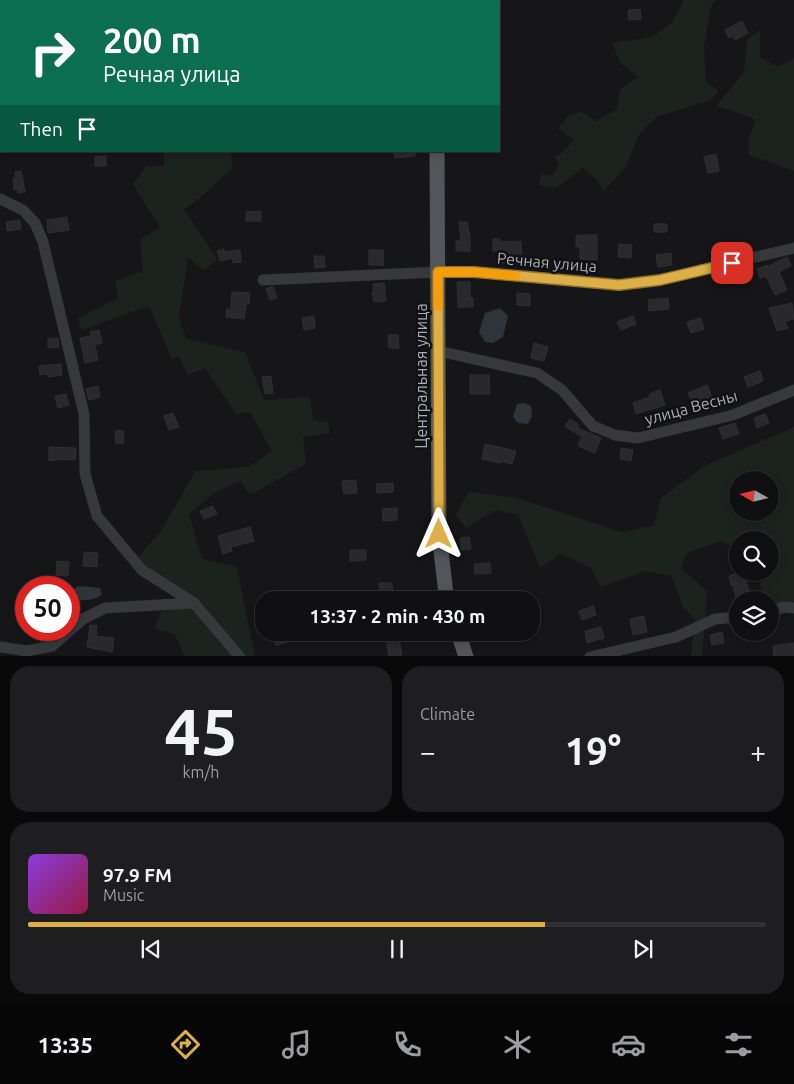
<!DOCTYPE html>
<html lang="en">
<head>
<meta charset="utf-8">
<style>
	body { margin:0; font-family:Ubuntu,sans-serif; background:#1e1e20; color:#f1f3f6; height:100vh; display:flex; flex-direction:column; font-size:19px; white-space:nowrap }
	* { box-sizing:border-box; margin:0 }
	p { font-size:16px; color:#9c9d9f }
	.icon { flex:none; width:28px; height:28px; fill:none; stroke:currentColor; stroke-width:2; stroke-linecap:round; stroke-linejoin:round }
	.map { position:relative; height:656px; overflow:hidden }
	.side { display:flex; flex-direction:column; gap:10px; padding:10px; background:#09090a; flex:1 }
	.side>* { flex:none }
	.top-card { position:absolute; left:0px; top:0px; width:500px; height:152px; box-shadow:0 2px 8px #0003,0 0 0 1px #303032; background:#0b6e4f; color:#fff; overflow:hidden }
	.needle { width:32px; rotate:278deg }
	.controls { position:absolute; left:729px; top:471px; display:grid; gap:10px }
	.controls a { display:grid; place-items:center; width:50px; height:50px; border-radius:50%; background:#101012; box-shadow:0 2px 8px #0003,0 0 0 1px #303032; font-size:25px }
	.speed { position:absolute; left:15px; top:576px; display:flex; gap:10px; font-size:25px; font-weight:700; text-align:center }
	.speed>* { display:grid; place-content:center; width:65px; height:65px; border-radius:50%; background:#101012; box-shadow:0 2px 8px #0003,0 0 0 1px #303032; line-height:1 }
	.speed .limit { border:8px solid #d22; background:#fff; color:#111 }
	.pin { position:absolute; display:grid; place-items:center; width:42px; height:42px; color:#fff; margin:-21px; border-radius:10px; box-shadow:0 2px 8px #0006 }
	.me { position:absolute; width:55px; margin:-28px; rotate:0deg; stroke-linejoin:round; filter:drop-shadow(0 0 4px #0008) }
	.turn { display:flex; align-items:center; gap:18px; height:105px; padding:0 20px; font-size:22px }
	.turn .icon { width:65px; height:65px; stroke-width:2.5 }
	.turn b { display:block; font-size:35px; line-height:42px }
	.then { display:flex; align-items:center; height:48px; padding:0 20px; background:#0003; gap:10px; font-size:19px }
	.big { font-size:38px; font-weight:700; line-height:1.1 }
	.side .widget { flex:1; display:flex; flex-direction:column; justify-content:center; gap:8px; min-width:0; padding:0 18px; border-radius:20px; background:#1e1e20 }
	.side .dial { align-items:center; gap:0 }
	.dial b { font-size:65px; line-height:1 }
	.song { display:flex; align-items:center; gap:15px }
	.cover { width:60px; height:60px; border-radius:8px; background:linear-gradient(135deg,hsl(270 70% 55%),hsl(340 70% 35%)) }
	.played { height:5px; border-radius:2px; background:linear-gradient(90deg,#deaf48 70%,#303032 70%) }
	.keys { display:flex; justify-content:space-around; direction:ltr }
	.heat { display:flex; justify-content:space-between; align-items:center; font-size:28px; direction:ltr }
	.side .tiles { flex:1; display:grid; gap:10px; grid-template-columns:1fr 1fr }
	.widget:last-child { grid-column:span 2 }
	.trip { position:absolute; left:255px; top:591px; width:285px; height:50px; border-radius:20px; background:#101012; box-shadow:0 2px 8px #0003,0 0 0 1px #303032; font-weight:700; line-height:50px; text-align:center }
	.tabs { display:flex; height:80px; justify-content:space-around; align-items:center; background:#060607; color:#9c9d9f }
	.tabs .icon { width:35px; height:35px }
	.tabs .active { color:#deaf48 }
	.tabs b { font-size:22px; color:#f1f3f6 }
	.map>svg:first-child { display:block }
</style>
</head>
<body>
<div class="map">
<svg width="794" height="657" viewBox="0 0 794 657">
	<rect width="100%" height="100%" fill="#161618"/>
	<!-- green -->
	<path fill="#1c221d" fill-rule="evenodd" d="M 684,0 L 716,0 L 711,6 L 704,47 L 706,82 L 719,91 L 709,101 L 658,116 L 640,133 L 625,168 L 603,192 L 598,181 L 583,168 L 556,188 L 539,185 L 541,174 L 552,176 L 559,165 L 555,157 L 561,153 L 574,140 L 558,129 L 568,116 L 581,111 L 596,121 L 617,109 L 620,89 L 638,77 L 621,64 L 612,43 L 652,37 L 672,23 Z
		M 760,30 L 760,57 L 778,67 L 794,58 L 794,171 L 749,155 L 748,139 L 756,120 L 742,114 L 716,106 L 744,72 L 747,39 Z
		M 164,151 L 231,151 L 232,168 L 200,198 L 184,209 L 218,260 L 203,270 L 188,257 L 179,317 L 186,339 L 245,352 L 264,400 L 310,397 L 313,420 L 328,422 L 330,433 L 303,437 L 306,464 L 250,495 L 240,481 L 213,494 L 189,514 L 202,559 L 237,567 L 255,656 L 184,656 L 175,634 L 154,629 L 162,611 L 200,606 L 158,579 L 138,557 L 161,531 L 195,471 L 248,467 L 272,451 L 250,412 L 236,414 L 205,368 L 188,375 L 178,356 L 172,360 L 149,306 L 81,330 L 78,318 L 118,298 L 115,281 L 143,271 L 140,239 L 160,228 L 133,184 L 146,166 L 164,166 Z
		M 794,427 L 794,605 L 770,606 L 770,600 L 764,600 L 758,573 L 770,572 L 770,540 L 738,540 L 737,548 L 719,541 L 686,554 L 681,568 L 707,591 L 702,656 L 691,656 L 695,620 L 682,605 L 672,576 L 645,571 L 601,587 L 591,568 L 561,554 L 540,568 L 518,515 L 496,510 L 466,528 L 456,515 L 468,492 L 513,497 L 622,532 L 654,525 L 661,498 L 704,466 ZM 738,480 L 770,480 L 770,512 L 738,512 Z"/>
	<!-- water -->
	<path fill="#2d343a" d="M 500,308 L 508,316 L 503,337 L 493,343 L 485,342 L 479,332 L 485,313 Z
		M 524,403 L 531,406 L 532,416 L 528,424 L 518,423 L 513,417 L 517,404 Z
		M 79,586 L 100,588 L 102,594 C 96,602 79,600 69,600 C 69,591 71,589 79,586 Z"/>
	<!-- building -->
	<path fill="#29292b" stroke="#303033" d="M 640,9 L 641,19 L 629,20 L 628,10 Z
		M 742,21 L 748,33 L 735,40 L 733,36 L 729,38 L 725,30 Z
		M 394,151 L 415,151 L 415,156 L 395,158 Z
		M 716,154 L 719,171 L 708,173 L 704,157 Z
		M 106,156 L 106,166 L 95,166 L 95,157 Z
		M 21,171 L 25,192 L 18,193 L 18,189 L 14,190 L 13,178 L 16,178 L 15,172 Z
		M 261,211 L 261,221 L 246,221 L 246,212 Z
		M 67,217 L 69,230 L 48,233 L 47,220 Z
		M 20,220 L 21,229 L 7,231 L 6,222 Z
		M 459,222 L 467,222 L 470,237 L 470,251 L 456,251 L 456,241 L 461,241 Z
		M 654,224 L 667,224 L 667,232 L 654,232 Z
		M 583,235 L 597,235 L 597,260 L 580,259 L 580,246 L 576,247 L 576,236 Z
		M 493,239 L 500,239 L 500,242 L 521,241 L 522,257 L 505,257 L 505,263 L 498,263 L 498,251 L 493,251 Z
		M 619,244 L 632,245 L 631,258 L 618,257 Z
		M 224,249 L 225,252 L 240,250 L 241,262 L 233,263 L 233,258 L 220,261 L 217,251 Z
		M 369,250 L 383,250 L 384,265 L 369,265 Z
		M 671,253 L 672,265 L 658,267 L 656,255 Z
		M 314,256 L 324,256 L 325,267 L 315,268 Z
		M 787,257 L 791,266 L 779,272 L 787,290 L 775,295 L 766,276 L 760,278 L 757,269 L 767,265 L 767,267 Z
		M 457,282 L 470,282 L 470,298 L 473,298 L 473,307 L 458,307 Z
		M 384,283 L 386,301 L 374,302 L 372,292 L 374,292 L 373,284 Z
		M 271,287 L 273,287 L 277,298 L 270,300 L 266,289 Z
		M 232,292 L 250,293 L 249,304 L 246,304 L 244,319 L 226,317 L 227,309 L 231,310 Z
		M 517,293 L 530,294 L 530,306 L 517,305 Z
		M 668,298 L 669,309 L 649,311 L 648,300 Z
		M 792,303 L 794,319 L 785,321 L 788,328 L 777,331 L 769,308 Z
		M 314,316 L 315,328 L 304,330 L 302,318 Z
		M 633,316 L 636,324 L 621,330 L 617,322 Z
		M 701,318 L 704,329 L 691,333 L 687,322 Z
		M 99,330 L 102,343 L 95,345 L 98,360 L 85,363 L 80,338 L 91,336 L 90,332 Z
		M 388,335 L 398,335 L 399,348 L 389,348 Z
		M 58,338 L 59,347 L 48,348 L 48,339 Z
		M 534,343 L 548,347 L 544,361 L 531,358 Z
		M 61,364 L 62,375 L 48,377 L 48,374 L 40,375 L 39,366 Z
		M 760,371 L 763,381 L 748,387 L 744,377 Z
		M 470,375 L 489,375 L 490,394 L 470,394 Z
		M 271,376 L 273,393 L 265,394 L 262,377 Z
		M 707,385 L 712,398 L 693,405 L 688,393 Z
		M 98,386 L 100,397 L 89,400 L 86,389 Z
		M 660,390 L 665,405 L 636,414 L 633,403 L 650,397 L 649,394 Z
		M 66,394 L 69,405 L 58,408 L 55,396 Z
		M 173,413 L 179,427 L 169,430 L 164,416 Z
		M 765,414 L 769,423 L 757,428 L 754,418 Z
		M 570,419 L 579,425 L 577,428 L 601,438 L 595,453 L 578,446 L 582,437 L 565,426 Z
		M 735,423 L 739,434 L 723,439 L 719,428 Z
		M 123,430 L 124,443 L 116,444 L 115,431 Z
		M 485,444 L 516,451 L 512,464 L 500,461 L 500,463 L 482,459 Z
		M 49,447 L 76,448 L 75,460 L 57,459 L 57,460 L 49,461 Z
		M 621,448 L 633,450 L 631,461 L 620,459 Z
		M 356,480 L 357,493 L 344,494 L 342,481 Z
		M 393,483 L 393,492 L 377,493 L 376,484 Z
		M 213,506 L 217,514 L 204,519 L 200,511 Z
		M 397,508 L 397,520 L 383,521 L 382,509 Z
		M 250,527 L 254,541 L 231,547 L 232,551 L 223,554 L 218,536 Z
		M 469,537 L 471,549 L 461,550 L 460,538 Z
		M 350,550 L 366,550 L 366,560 L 350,561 Z
		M 84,552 L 98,553 L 97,567 L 83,566 Z
		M 57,561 L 69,562 L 68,576 L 56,575 Z
		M 490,563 L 491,573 L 475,574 L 474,564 Z
		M 743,572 L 749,572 L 751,580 L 746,581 L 751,597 L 737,601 L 733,585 L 731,585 L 729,576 Z
		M 379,583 L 392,583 L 393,598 L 380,598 Z
		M 593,606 L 596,615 L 582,620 L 579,611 Z
		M 644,616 L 647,632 L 633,635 L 630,619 Z
		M 90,625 L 97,626 L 96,636 L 114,638 L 112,652 L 87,647 Z
		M 601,627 L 604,638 L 587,643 L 585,631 Z
		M 274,632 L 285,632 L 288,642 L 276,645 Z
		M 722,632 L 724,643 L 712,645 L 710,635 Z
		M 398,635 L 402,655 L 389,657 L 386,638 Z
		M 794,643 L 794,657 L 774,657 L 773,646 Z"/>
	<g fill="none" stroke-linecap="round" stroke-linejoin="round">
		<!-- minor -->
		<path stroke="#37383c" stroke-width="11" d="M 0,199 L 23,210 L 35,223 L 43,242 L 84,414 L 85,474 L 97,516 L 142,570 L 194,603 L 240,657
			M 263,280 L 438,272 L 474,272 L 619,285 L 660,280 L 794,248
			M 438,351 L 537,373 L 562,390 L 593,426 L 615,435 L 638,438 L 733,415 L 794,390
			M 770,612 L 784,607 L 794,608
			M 0,647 L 27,651 L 52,646 L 83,619 L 105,608 L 194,603
			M 590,657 L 676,637 L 715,619 L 738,617"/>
		<!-- major -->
		<path stroke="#54555b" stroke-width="15" d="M 436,0 L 436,1
			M 437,151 L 439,534 L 446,594 L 448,600
			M 458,632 L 466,657"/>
	</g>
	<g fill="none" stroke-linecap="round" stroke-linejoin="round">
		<defs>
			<path id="route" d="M 439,534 L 438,272 L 474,272 L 619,285 L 660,280 L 732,263"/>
		</defs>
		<!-- route casing -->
		<use href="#route" stroke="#90722f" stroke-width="12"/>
		<!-- route -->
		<use href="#route" stroke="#deaf48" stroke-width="9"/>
		<!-- slow -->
		<path stroke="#f59e0b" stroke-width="9" d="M 438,306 L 438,272 L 474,272 L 516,276"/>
	</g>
	<g text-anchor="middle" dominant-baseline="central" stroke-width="5" stroke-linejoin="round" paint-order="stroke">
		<!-- street labels -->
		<g font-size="16" fill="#a9adb6" stroke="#111113">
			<text transform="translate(547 262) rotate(5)">Речная улица</text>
			<text transform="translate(421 376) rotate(-90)">Центральная улица</text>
			<text transform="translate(691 407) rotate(-15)">улица Весны</text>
		</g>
	</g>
</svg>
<div class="controls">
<a><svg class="needle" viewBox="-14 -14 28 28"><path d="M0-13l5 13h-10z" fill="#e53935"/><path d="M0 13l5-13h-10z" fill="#9c9d9f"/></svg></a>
<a><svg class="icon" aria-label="search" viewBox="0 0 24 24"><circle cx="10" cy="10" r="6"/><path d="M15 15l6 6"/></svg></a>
<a><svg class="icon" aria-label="layers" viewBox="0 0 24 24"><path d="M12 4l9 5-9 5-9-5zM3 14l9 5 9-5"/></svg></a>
</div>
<div class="speed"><div class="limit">50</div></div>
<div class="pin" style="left:732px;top:263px;background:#d93025"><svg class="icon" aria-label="arrive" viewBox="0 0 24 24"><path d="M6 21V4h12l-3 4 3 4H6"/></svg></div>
<svg class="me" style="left:439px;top:534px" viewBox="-20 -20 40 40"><path d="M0-17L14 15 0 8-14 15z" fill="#deaf48" stroke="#fff" stroke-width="4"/></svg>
<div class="trip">13:37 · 2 min · 430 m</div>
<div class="top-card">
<div class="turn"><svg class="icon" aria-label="right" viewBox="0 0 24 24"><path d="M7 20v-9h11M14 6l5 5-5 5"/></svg><div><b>200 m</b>Речная улица</div></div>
<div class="then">Then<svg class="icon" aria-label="arrive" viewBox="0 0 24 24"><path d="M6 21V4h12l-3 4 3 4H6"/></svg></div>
</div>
</div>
<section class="side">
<div class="tiles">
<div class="widget dial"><b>45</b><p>km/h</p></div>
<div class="widget"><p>Climate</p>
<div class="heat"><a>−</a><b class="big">19°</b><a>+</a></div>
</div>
<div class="widget">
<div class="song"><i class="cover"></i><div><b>97.9 FM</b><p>Music</p></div></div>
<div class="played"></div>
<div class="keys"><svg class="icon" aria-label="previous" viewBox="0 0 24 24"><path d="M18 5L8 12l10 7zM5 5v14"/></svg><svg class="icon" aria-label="pause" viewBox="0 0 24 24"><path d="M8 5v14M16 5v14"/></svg><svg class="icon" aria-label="next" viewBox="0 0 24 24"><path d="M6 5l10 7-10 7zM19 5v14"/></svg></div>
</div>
</div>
</section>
<nav class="tabs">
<b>13:35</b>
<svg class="icon active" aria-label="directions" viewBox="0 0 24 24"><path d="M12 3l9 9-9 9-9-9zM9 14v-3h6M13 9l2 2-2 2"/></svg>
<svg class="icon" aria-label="music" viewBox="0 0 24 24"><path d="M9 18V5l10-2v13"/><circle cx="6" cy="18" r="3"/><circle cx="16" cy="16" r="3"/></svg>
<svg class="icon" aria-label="phone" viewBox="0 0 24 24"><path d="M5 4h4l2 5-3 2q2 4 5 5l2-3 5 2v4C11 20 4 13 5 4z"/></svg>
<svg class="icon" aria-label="climate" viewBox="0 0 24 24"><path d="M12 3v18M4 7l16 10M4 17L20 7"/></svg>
<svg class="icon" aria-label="car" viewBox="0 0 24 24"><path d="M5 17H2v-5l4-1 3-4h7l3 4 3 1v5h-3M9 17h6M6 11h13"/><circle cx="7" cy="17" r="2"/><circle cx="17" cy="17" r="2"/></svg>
<svg class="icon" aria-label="filters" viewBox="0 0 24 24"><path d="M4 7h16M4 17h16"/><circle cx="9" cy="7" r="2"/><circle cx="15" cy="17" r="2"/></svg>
</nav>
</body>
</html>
